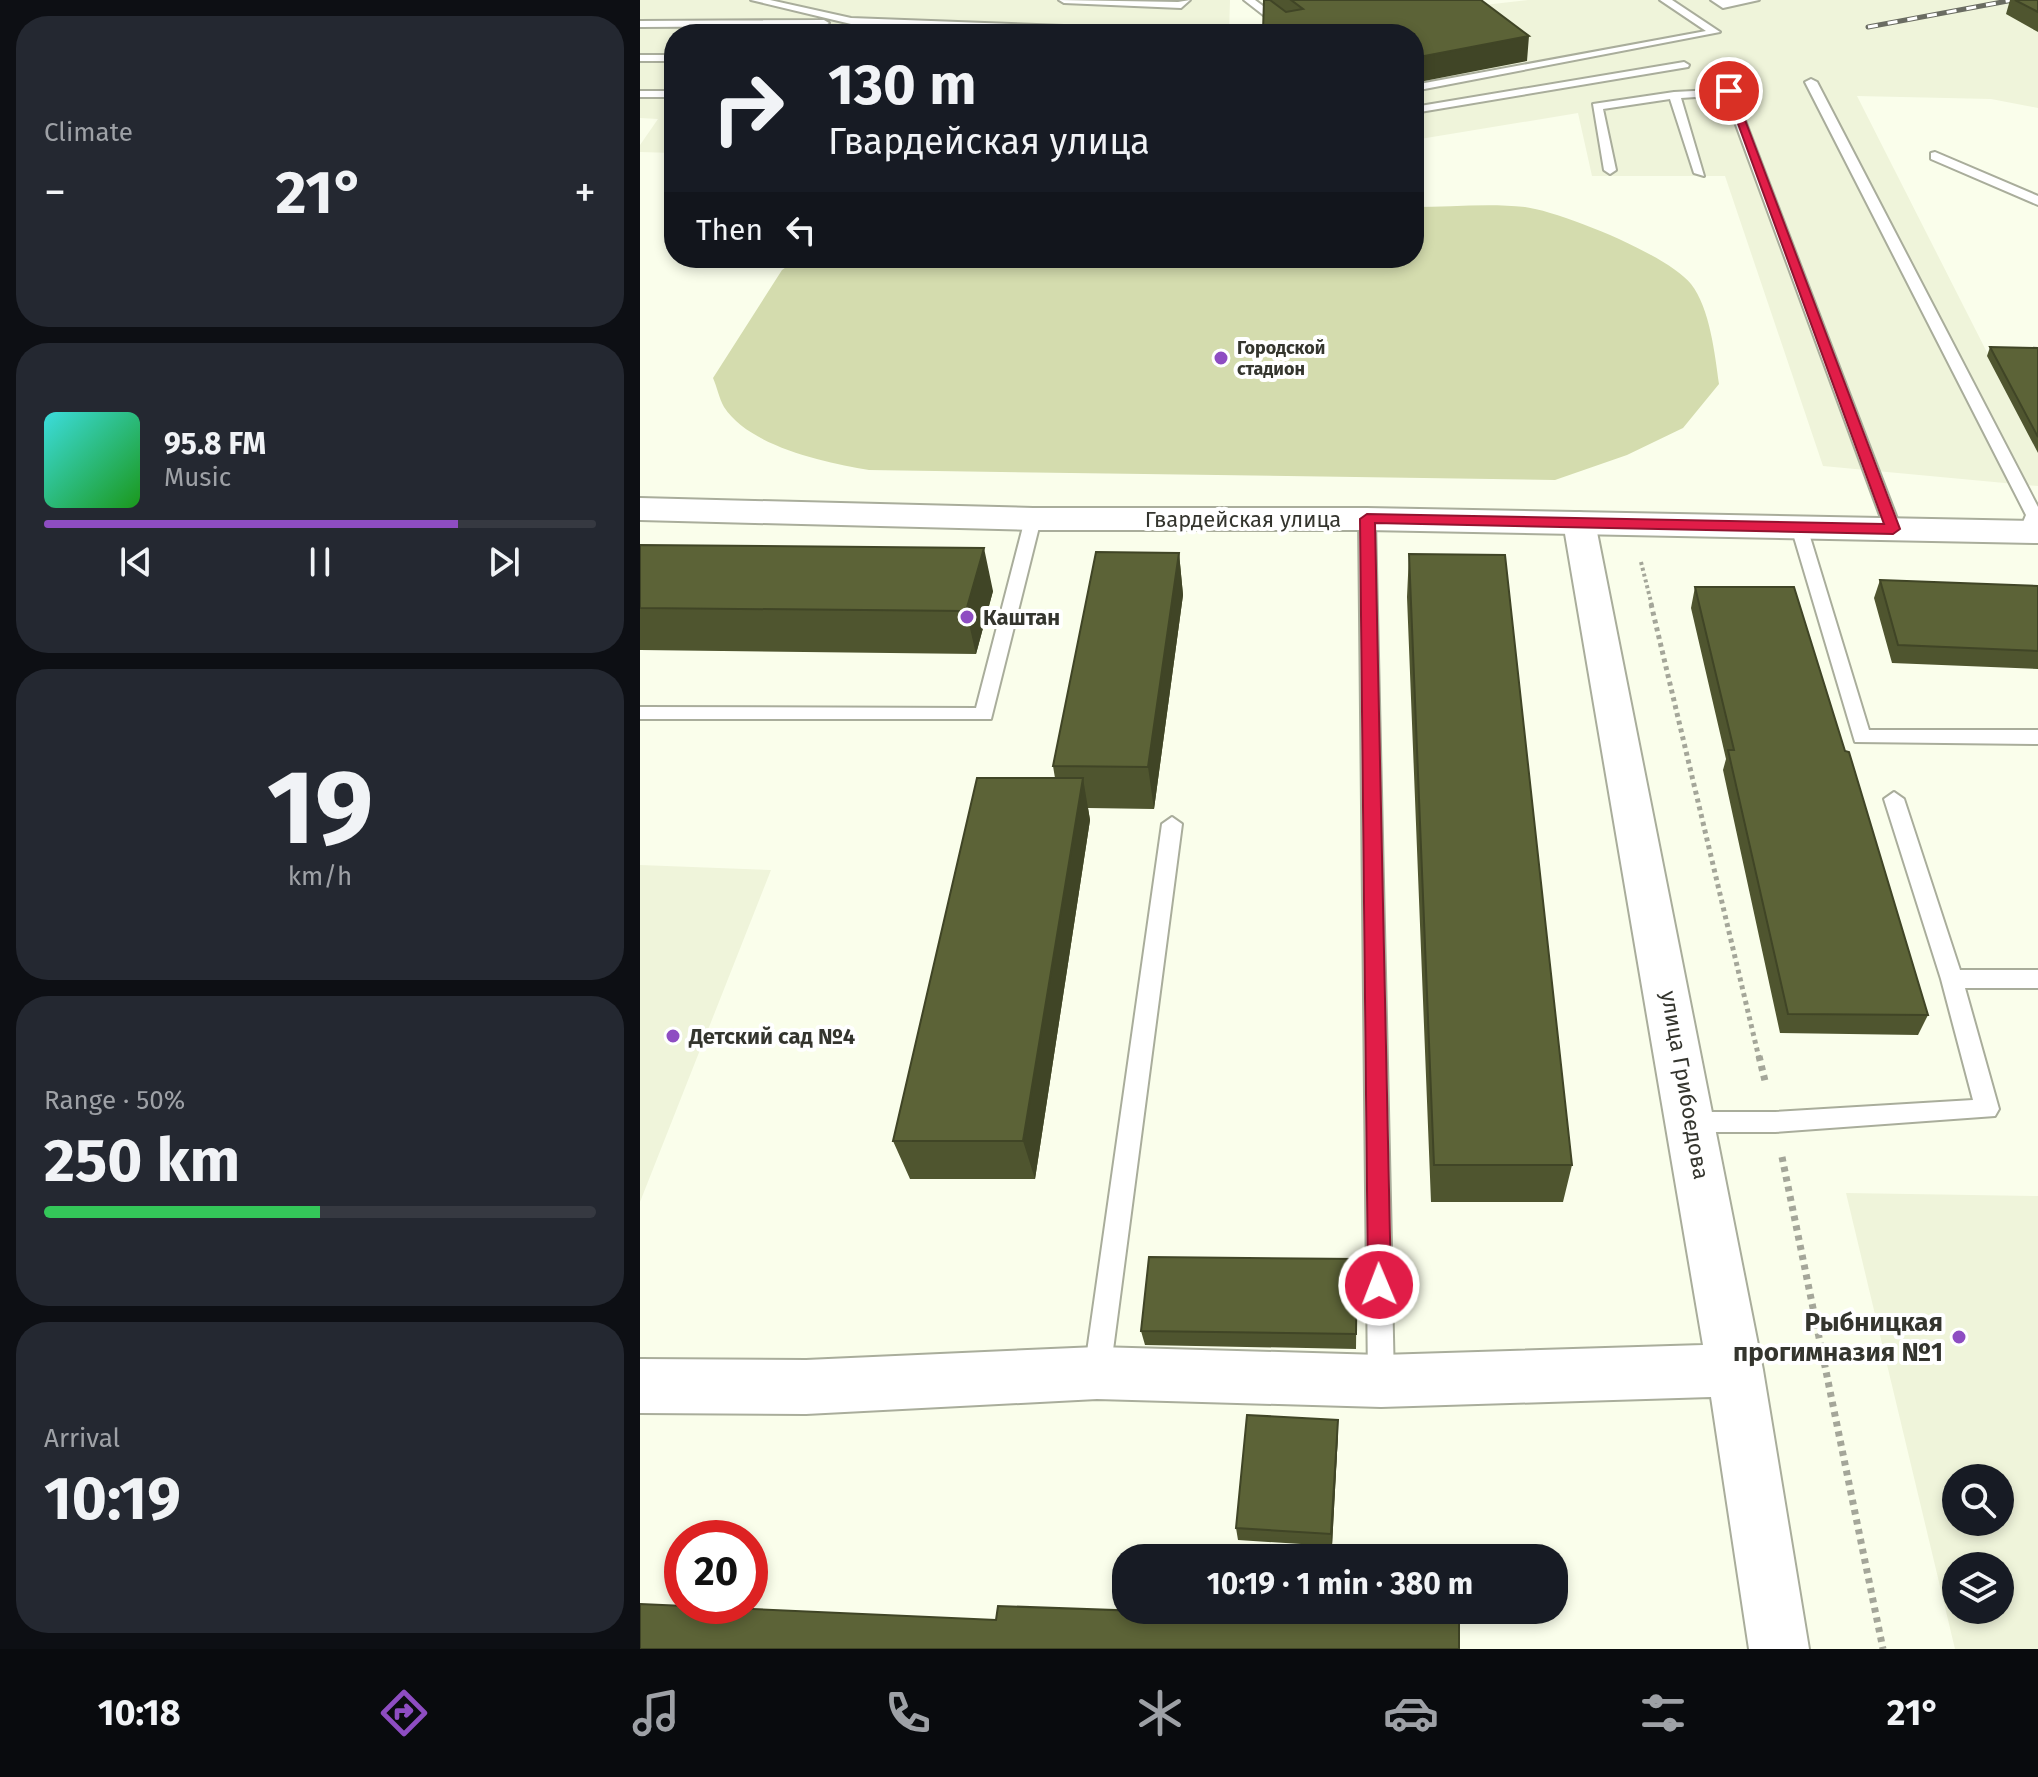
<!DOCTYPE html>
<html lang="en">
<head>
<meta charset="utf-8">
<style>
	body { margin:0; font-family:"Fira Sans",sans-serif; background:#242831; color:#f1f3f6; height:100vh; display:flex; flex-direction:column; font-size:30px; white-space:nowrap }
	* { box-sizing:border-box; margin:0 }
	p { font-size:26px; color:#9ea1a6 }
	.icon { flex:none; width:44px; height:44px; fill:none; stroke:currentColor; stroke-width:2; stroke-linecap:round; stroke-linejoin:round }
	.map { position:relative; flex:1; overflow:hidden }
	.side { display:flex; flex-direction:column; gap:16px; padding:16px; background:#0d0f14; width:640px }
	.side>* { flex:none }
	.hud { position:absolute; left:24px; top:24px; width:760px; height:244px; border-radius:32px; box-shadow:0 4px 12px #0003; background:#171b24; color:#f1f3f6; overflow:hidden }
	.buttons { position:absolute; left:1302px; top:1464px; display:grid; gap:16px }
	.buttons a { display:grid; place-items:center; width:72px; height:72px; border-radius:50%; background:#171b24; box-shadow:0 4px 12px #0003; font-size:40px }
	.speed { position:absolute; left:24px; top:1520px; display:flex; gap:16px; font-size:40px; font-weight:700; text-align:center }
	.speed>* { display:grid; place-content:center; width:104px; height:104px; border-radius:50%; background:#171b24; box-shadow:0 4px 12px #0003; line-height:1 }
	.speed .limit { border:12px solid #d22; background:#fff; color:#111 }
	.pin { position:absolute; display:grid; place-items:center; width:68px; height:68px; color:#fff; margin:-34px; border:4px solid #fff; border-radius:50%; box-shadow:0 2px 8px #0007 }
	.me { position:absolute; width:88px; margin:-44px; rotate:359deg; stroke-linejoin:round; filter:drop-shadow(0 0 6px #0008) }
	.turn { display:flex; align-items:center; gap:28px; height:168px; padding:0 32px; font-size:36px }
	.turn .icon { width:104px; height:104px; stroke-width:2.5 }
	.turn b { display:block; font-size:56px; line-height:68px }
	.then { display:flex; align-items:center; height:76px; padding:0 32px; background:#0003; gap:16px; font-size:30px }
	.big { font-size:60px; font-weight:700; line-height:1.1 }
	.side .tile { flex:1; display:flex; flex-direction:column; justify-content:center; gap:12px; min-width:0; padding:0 28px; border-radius:32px; background:#242831 }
	.side .dial { align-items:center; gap:0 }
	.dial b { font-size:104px; line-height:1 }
	.song { display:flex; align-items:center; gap:24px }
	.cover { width:96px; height:96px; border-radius:12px; background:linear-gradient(135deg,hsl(180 70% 55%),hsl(120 70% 35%)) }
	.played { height:8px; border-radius:4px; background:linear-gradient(90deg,#8e4dc2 75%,#363941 75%) }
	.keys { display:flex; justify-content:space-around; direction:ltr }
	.heat { display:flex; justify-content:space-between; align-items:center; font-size:44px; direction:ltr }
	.charge { height:12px; border-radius:6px; background:linear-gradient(90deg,#34c759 50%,#363941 0) }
	.trip { position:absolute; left:472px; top:1544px; width:456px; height:80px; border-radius:32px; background:#171b24; box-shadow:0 4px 12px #0003; font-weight:700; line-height:80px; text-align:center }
	.tabs { display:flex; height:128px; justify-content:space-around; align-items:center; background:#090b0e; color:#9ea1a6 }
	.tabs .icon { width:56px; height:56px }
	.tabs .selected { color:#8e4dc2 }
	.tabs b { font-size:36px; color:#f1f3f6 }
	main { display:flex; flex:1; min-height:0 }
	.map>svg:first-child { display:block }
</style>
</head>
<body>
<main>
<section class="side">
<div class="tile"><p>Climate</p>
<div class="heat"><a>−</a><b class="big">21°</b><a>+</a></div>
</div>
<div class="tile">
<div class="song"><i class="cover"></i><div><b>95.8 FM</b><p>Music</p></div></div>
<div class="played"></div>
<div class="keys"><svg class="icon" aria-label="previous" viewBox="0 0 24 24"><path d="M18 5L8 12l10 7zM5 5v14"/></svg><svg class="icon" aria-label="pause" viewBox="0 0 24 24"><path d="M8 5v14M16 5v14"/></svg><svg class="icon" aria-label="next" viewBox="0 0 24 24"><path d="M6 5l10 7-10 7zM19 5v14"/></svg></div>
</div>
<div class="tile dial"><b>19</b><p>km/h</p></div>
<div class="tile"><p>Range · 50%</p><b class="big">250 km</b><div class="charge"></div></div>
<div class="tile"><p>Arrival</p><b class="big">10:19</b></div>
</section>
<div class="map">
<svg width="1398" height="1649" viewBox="0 0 1398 1649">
	<rect width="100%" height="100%" fill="#fafeeb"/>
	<!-- built -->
	<path fill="#eff4da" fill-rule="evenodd" d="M 0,0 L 590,0 L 589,34 L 888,0 L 1398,0 L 1398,108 L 1351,99 L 1217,96 L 1398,453 L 1398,486 L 1183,466 L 1085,176 L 952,176 L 938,113 L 774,140 L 774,34 L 34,34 L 34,153 L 0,152 L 0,145 L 18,119 L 0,118 Z
		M 0,865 L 131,870 L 0,1202 Z
		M 1206,1193 L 1398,1196 L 1398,1649 L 1315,1649 ZM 1360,1478 L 1360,1522 L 1316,1522 L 1316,1478 ZM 1360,1566 L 1360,1610 L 1316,1610 L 1316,1566 Z"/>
	<!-- green -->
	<path fill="#d4dcae" d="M 774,207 C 810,207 849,203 885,207 C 922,212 1028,255 1051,284 C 1070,308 1075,355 1079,384 L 1043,428 L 987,455 L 915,480 L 229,470 C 185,462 110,447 84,407 C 79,398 77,387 73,378 L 142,270 L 159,258 L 774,258 Z"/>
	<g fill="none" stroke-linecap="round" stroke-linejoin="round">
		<defs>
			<path id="service" d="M 111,0 L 130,0 L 211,18 L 533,30 L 538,33 L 476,34 L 211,24 Z
				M 419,0 L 538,2 L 550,0 L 541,8 L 424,3 Z
				M 604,0 L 615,0 L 660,34 L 648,34 Z
				M 1020,0 L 1032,0 L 1080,32 L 774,91 L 774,85 L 1066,31 Z
				M 1071,0 L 1119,0 L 1083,8 Z
				M 0,21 L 184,20 L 189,23 L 184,26 L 0,27 Z
				M 0,55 L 34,55 L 34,61 L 0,61 Z
				M 1044,62 L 1049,65 L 1048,67 L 774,113 L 774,107 Z
				M 1171,79 L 1177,82 L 1398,507 L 1398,525 L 1393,536 L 1387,537 L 1379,532 L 1386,515 L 1165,82 Z
				M 1093,89 L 1261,529 L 1259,533 L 1247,533 L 1245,529 L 1085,95 L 1041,98 L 1064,176 L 1054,173 L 1030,99 L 963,109 L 976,170 L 970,174 L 964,170 L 953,104 L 1034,92 Z
				M 0,91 L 34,91 L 34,97 L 0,97 Z
				M 1295,152 L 1398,196 L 1398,205 L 1291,159 L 1291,153 Z
				M 393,514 L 401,519 L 351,719 L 0,719 L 0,707 L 336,708 L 385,519 Z
				M 727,514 L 735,519 L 754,1381 L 750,1390 L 741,1394 L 732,1390 L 728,1381 L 719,519 Z
				M 1159,522 L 1167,527 L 1229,730 L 1398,730 L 1398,744 L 1215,742 L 1151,527 Z
				M 1254,792 L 1264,799 L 1320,970 L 1398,970 L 1398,988 L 1325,988 L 1359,1109 L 1355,1116 L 1135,1132 L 1052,1132 L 1044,1129 L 1040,1122 L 1044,1115 L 1052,1112 L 1135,1112 L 1333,1100 L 1301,979 L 1244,799 Z
				M 532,817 L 542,824 L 470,1373 L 466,1382 L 457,1386 L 448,1382 L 444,1373 L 522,824 Z"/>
			<path id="minor" d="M 939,512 L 951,515 L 955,522 L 1123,1370 L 1169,1649 L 1109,1649 L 1071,1397 L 741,1407 L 457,1399 L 166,1414 L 0,1413 L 0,1359 L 166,1360 L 457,1347 L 741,1355 L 1063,1345 L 923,522 L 927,515 Z"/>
			<path id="tertiary" d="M 0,498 L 393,508 L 727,508 L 1398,521 L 1398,543 L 727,530 L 393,530 L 0,520 Z"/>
		</defs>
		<!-- service casing -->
		<use href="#service" stroke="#a9ad9b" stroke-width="4"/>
		<!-- minor casing -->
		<use href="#minor" stroke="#a9ad9b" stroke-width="4"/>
		<!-- tertiary casing -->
		<use href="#tertiary" stroke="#a9ad9b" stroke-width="4"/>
		<!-- path-far2 -->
		<path stroke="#a4a699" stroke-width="4" stroke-dasharray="3 3" stroke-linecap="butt" d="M 1001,562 L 1012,606"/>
		<!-- path-far1 -->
		<path stroke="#a4a699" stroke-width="5" stroke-dasharray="4 4" stroke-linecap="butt" d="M 1011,604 L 1119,1058"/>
		<!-- path -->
		<path stroke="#a4a699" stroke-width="7" stroke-dasharray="5 5" stroke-linecap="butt" d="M 1119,1056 L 1126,1085
			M 1142,1157 L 1243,1649"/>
		<!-- service -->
		<use href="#service" fill="#fff" fill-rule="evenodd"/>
		<!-- minor -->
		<use href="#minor" fill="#fff" fill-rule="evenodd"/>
		<!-- tertiary -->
		<use href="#tertiary" fill="#fff" fill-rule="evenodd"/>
		<defs>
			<path id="rail" d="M 1228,27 L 1373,0"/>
		</defs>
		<!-- rail casing -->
		<use href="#rail" stroke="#6a6c62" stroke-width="5"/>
		<!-- rail -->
		<use href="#rail" stroke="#fff" stroke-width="3" stroke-dasharray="10" stroke-linecap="butt"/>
	</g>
	<!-- wall -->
	<path fill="#4f552f" d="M 624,0 L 804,0 L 887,61 L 774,34 L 623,34 Z
		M 1370,0 L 1398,0 L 1398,32 L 1366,14 Z
		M 1350,347 L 1398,348 L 1398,453 L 1347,356 Z
		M 0,545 L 353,591 L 336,654 L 0,650 Z
		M 539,553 L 543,595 L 514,809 L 448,808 L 450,820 L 395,1179 L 270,1179 L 253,1141 L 415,778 L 413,766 Z
		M 769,554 L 932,1165 L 923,1202 L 791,1202 L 767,597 Z
		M 1240,580 L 1398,586 L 1398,669 L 1252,663 L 1234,598 Z
		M 1055,587 L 1288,1015 L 1278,1035 L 1140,1033 L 1083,770 L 1086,759 L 1051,608 Z
		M 717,1259 L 716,1349 L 505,1345 L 501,1331 Z
		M 698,1434 L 692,1546 L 598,1540 L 596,1528 Z"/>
	<!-- shaded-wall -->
	<path fill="#404526" d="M 889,36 L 887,61 L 774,83 L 774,58 Z
		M 344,548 L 353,591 L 336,654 L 326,611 Z
		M 539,553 L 543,595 L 514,809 L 508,767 Z
		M 443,778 L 450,820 L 395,1179 L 383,1141 Z
		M 698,1420 L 698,1434 L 692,1546 L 691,1534 Z"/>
	<!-- building -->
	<path fill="#5c6337" stroke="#404526" stroke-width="2" d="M 624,0 L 630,0 L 646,12 L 663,9 L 651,0 L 841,0 L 889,36 L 774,58 L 774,34 L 626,34 L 623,31 Z
		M 1375,0 L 1398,0 L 1398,12 Z
		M 1350,347 L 1398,348 L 1398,437 Z
		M 0,545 L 344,548 L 326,611 L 0,608 Z
		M 456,552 L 539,553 L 508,767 L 413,766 Z
		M 769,554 L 865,555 L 932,1165 L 794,1165 Z
		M 1240,580 L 1398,586 L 1398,651 L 1258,645 Z
		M 1055,587 L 1154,587 L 1205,751 L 1209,752 L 1288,1015 L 1148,1014 L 1088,750 L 1094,750 Z
		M 337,778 L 443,778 L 383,1141 L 253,1141 Z
		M 509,1257 L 717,1259 L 716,1334 L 501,1331 Z
		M 607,1415 L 698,1420 L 691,1534 L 596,1528 Z
		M 0,1604 L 356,1620 L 358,1606 L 819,1622 L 819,1649 L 0,1649 Z"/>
	<!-- route -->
	<path fill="#e11d48" stroke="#92132f" stroke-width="2" d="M 1085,88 L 1094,91 L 1260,529 L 1253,534 L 735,523 L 751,1285 L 748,1293 L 739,1296 L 731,1293 L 728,1285 L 720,519 L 727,514 L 1244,524 Z"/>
	<!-- markers -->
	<g fill="#8e4dc2" stroke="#fff" stroke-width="3">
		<circle cx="581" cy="358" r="8"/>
		<circle cx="327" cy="617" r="8"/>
		<circle cx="33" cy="1036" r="8"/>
		<circle cx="1319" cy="1337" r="8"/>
	</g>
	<g text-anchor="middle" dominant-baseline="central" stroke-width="8" stroke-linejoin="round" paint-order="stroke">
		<!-- far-poi labels -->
		<g font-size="18" font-weight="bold" fill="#34352e" stroke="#fff" text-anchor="start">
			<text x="597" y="348">Городской<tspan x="597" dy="21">стадион</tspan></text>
		</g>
		<!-- street labels -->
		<g font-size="22" fill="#34352e" stroke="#fff">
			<text x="603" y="519">Гвардейская улица</text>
			<text transform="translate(1045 1085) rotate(80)">улица Грибоедова</text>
		</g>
		<!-- poi labels -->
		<g font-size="22" font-weight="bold" fill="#34352e" stroke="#fff" text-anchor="start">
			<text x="343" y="617">Каштан</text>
			<text x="49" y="1036">Детский сад №4</text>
		</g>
		<!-- near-poi labels -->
		<g font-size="26" font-weight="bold" fill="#34352e" stroke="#fff" text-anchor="end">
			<text x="1303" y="1322">Рыбницкая<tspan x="1303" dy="30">прогимназия №1</tspan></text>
		</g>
	</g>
</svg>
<div class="buttons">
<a><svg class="icon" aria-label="search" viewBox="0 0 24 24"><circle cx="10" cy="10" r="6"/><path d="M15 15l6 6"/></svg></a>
<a><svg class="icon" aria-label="layers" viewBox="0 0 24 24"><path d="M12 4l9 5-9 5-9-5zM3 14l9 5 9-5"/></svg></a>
</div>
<div class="speed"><div class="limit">20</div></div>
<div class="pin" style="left:1089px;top:91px;background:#d93025"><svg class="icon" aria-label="arrive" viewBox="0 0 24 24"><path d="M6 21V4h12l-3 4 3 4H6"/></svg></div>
<svg class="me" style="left:739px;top:1285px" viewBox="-20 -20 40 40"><circle r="17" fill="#e11d48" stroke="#fff" stroke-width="3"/><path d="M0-11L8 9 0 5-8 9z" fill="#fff"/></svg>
<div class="trip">10:19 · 1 min · 380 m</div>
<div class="hud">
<div class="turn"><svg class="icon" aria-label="right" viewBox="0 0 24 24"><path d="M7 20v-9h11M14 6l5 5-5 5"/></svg><div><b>130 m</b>Гвардейская улица</div></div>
<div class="then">Then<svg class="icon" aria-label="left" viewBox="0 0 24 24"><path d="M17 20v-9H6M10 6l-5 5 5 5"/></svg></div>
</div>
</div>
</main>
<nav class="tabs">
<b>10:18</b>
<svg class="icon selected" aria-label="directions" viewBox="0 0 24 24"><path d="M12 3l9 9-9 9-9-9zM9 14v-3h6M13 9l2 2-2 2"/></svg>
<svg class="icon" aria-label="music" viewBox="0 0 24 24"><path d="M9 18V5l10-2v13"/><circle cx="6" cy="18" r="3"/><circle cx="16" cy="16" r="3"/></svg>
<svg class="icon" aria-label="phone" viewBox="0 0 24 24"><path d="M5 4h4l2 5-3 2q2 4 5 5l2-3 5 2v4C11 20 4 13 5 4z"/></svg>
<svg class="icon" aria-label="climate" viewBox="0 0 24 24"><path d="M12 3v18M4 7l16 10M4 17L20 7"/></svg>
<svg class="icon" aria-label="car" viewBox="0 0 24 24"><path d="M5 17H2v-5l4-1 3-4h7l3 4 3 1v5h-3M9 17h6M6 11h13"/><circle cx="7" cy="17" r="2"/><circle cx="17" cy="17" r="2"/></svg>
<svg class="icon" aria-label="filters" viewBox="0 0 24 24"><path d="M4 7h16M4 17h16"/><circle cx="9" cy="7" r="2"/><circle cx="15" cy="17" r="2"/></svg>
<b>21°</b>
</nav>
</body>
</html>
